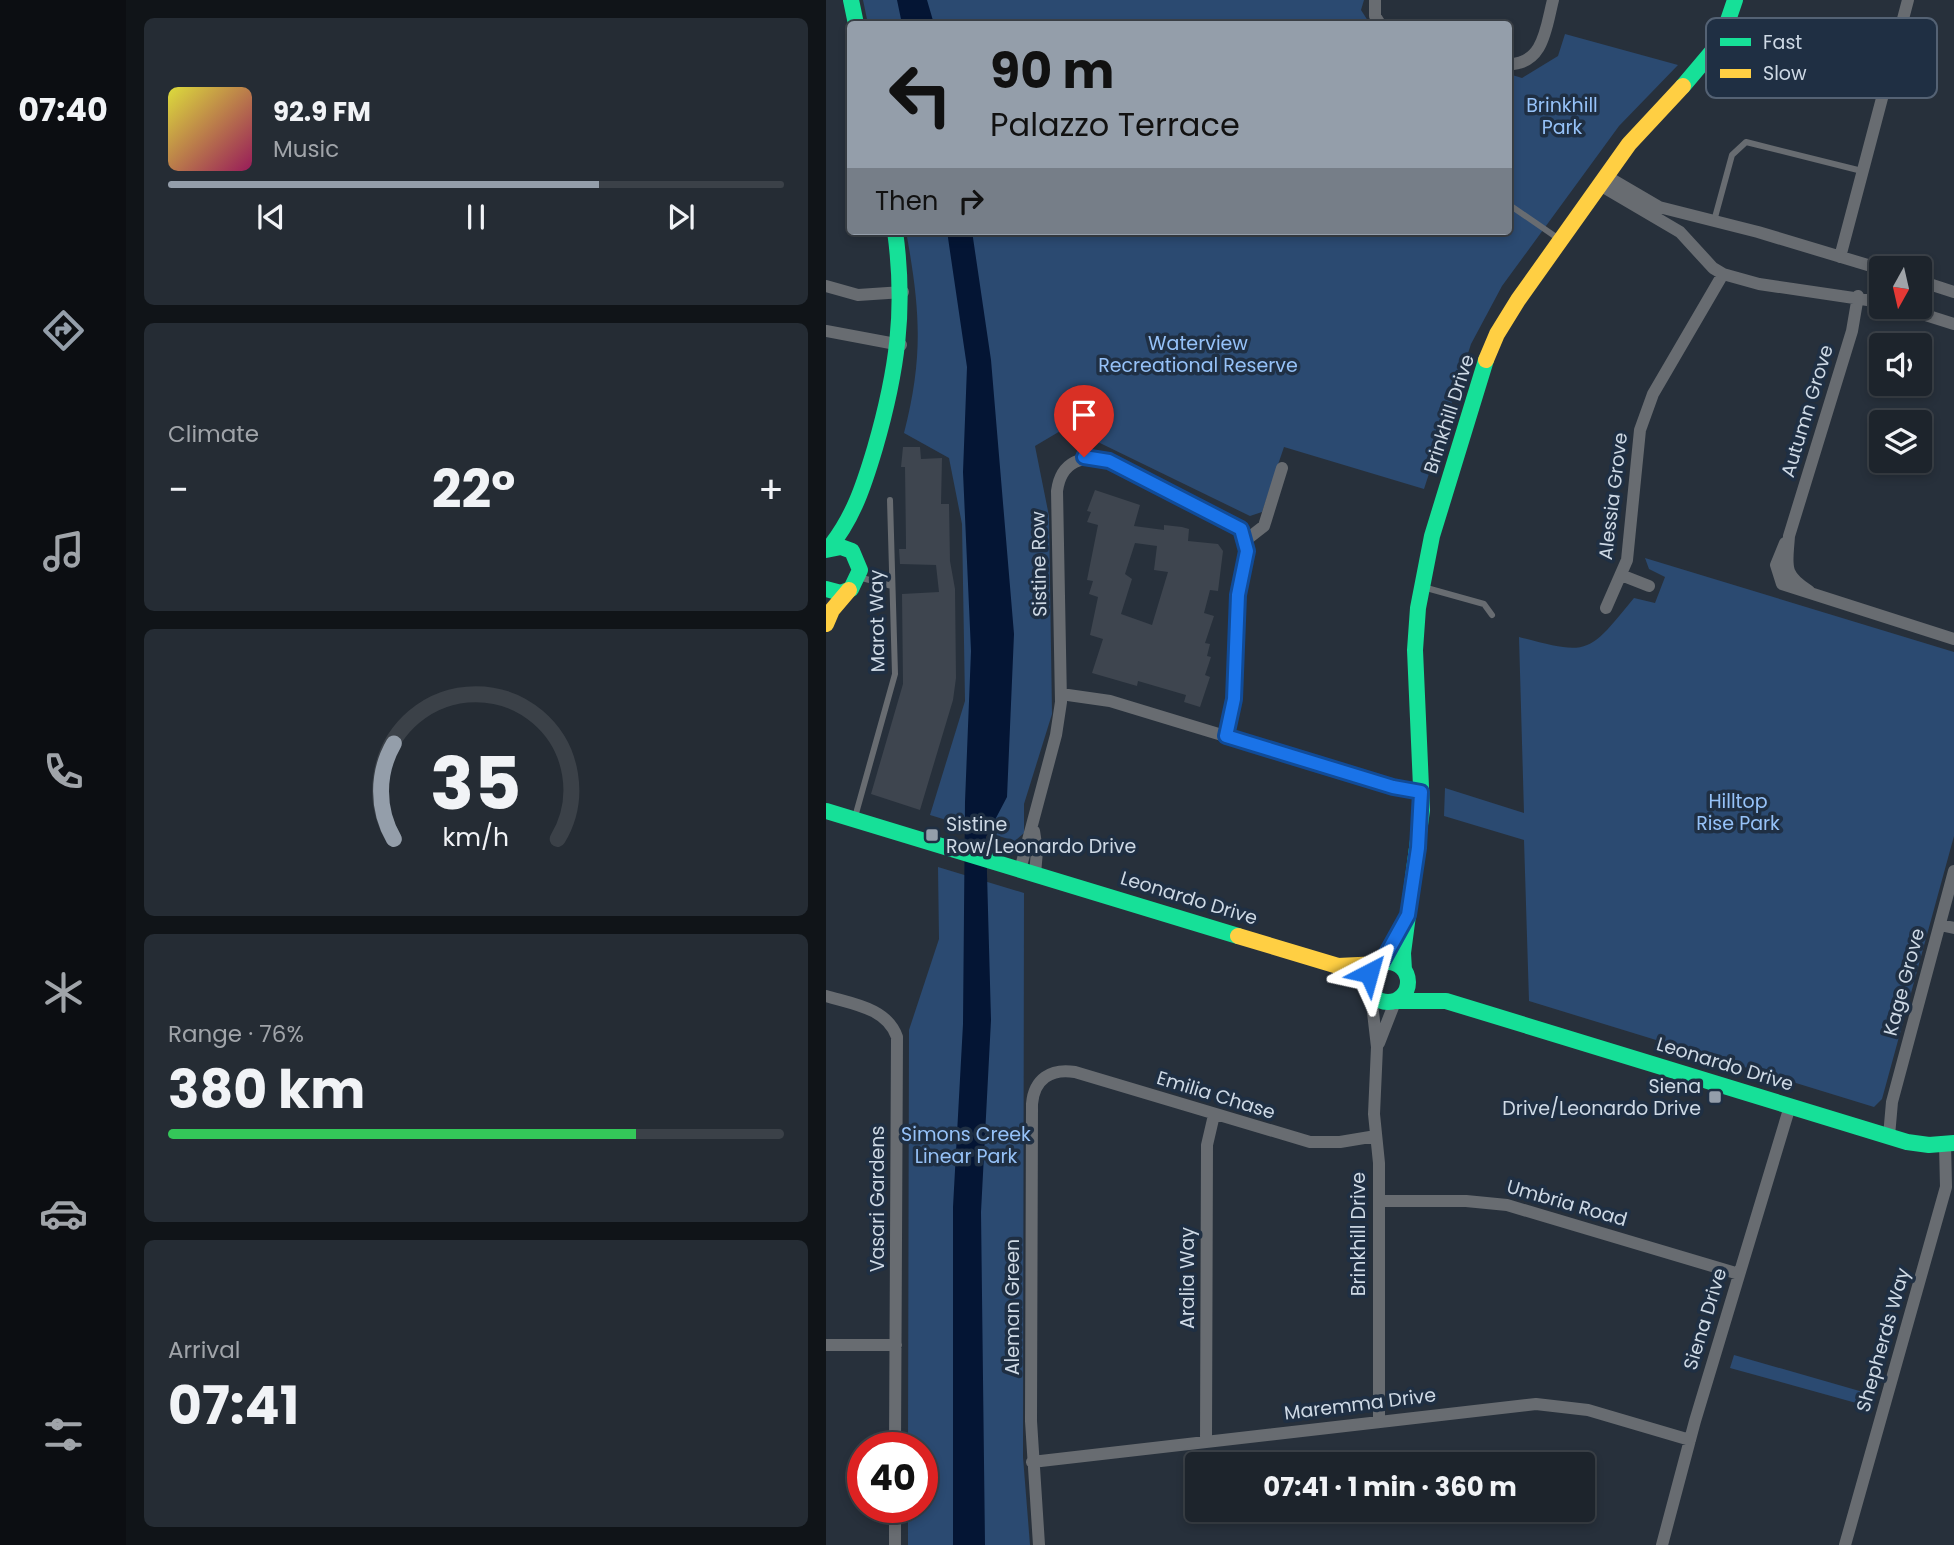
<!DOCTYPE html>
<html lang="en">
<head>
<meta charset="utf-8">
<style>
	body { margin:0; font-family:Poppins,sans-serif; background:#252c34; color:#f1f3f6; height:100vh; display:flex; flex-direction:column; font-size:26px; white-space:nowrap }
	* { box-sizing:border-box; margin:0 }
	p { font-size:23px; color:#a0a4a9 }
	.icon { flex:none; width:38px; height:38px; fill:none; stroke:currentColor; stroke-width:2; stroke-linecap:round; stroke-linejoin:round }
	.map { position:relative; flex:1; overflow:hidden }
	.drawer { display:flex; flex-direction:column; gap:18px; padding:18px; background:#101418; width:700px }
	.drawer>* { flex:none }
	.hud { position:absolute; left:21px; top:21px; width:665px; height:214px; border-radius:7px; box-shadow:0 4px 10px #0003,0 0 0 2px #3b4148; background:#949eaa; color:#111; overflow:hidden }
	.needle { width:46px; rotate:188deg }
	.controls { position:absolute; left:1043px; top:256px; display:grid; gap:14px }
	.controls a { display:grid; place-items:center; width:63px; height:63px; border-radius:7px; background:#1d242c; box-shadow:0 4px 10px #0003,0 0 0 2px #3b4148; font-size:35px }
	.speed { position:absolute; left:21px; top:1432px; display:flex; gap:14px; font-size:35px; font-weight:700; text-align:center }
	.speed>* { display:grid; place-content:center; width:91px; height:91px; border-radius:50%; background:#1d242c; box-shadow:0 4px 10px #0003,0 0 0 2px #3b4148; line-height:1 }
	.speed .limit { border:10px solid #d22; background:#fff; color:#111 }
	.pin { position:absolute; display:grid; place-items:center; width:60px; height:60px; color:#fff; margin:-72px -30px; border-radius:50% 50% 50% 0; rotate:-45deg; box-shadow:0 0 7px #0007 }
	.pin .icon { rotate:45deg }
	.me { position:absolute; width:77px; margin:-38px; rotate:39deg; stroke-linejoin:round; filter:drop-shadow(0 0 5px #0008) }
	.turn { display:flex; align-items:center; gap:24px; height:147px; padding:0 28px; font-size:32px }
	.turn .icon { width:91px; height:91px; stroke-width:2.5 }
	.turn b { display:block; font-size:49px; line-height:60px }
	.then { display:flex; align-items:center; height:66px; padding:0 28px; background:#0003; gap:14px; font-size:26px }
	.big { font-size:52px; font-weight:700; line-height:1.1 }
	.drawer .widget { flex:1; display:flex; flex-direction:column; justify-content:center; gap:10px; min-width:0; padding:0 24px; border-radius:10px; background:#252c34 }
	.drawer .dial { align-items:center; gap:0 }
	.dial svg { height:182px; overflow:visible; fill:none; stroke:#3b4148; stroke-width:7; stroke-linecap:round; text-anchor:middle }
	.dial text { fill:#f1f3f6; stroke:none }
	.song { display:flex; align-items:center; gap:21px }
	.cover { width:84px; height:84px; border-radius:10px; background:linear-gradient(135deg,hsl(60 70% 55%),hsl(330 70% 35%)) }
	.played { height:7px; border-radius:4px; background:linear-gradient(90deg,#949eaa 70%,#3b4148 70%) }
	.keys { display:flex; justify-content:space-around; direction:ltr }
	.heat { display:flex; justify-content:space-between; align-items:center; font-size:38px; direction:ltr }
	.charge { height:10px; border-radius:5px; background:linear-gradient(90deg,#34c759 76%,#3b4148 0) }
	.trip { position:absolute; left:359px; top:1452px; width:410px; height:70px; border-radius:7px; background:#1d242c; box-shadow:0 4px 10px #0003,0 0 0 2px #3b4148; font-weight:700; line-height:70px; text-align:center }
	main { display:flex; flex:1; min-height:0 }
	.tab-bar { display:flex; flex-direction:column; width:126px; justify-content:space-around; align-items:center; background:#0c0e12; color:#a0a4a9 }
	.tab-bar .icon { width:49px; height:49px }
	.tab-bar .selected { color:#949eaa }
	.tab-bar b { font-size:32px; color:#f1f3f6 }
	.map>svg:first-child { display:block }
</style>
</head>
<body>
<main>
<nav class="tab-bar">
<b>07:40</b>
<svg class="icon selected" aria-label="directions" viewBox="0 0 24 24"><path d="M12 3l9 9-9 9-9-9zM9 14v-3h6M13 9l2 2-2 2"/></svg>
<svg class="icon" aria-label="music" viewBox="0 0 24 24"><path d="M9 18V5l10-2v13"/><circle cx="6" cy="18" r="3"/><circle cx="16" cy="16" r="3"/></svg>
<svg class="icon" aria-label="phone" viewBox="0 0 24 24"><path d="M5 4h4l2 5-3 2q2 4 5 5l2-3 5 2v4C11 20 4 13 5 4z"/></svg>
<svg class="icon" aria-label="climate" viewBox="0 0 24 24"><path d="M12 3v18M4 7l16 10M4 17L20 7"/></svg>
<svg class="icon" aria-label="car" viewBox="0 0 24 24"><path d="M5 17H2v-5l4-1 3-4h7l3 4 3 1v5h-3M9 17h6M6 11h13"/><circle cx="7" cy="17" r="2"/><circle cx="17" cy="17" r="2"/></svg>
<svg class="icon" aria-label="filters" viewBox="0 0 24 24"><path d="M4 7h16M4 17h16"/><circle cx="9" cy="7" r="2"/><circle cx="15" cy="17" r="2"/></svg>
</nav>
<section class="drawer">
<div class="widget">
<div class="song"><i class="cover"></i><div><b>92.9 FM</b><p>Music</p></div></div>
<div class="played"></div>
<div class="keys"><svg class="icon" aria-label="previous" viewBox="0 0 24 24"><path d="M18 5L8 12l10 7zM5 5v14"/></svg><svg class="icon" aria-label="pause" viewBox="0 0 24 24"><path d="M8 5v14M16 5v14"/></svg><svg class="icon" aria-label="next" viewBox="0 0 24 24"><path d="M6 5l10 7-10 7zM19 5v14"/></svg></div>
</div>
<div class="widget"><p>Climate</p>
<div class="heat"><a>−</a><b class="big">22°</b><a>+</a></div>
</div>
<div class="widget dial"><svg viewBox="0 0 100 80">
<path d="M14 69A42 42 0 1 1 86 69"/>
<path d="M14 69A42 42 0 0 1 14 27" stroke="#949eaa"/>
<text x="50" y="56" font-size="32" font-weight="700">35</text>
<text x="50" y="72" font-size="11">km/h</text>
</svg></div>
<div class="widget"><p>Range · 76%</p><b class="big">380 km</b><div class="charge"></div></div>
<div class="widget"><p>Arrival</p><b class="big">07:41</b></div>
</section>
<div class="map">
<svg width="1128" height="1545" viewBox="0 0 1128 1545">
	<rect width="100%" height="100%" fill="#27303b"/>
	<!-- green -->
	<path fill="#2b4a71" d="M 37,0 L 538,0 L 535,10 L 544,24 L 42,24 Z
		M 739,34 L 852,65 L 793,126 L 676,286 L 645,344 L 598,489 L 458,447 L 436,512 L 424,516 L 241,427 L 209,446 L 223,516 L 226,714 L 198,804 L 198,833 L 189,841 L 104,815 L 139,701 L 136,524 L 123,458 L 78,433 C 98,355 94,309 80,231 L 682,231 L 683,74 L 696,78 L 732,56 Z
		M 819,558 L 1128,652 L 1128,836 L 1056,1099 L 1048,1107 L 703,1001 L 698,840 L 618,816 L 619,788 L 698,813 L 693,637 C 764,656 762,654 808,598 L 829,603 L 839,577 L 823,569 Z
		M 112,867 L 198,893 L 197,1457 L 204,1545 L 82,1545 L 82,1507 L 96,1507 L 96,1447 L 82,1447 L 83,1030 L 113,939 Z
		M 908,1355 L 1044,1394 L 1041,1406 L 904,1368 Z"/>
	<!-- water -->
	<path fill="#041534" d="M 71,0 L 101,0 L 108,24 L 76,24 Z
		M 121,231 L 146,231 L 165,360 L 188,634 L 181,797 L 160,837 L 165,1020 L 155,1212 L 159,1545 L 127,1545 L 127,1207 L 137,1024 L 139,802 L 145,651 L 137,472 L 141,367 Z"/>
	<!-- building -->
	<path fill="#3e454f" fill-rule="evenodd" d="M 77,447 L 94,447 L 95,459 L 116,458 L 115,504 L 123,504 L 124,561 L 129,589 L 130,678 L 127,700 L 94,810 L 45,794 L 77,684 L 76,594 L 113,592 L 110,565 L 74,564 L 73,549 L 80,549 L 80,543 L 79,467 L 75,467 Z
		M 269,490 L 314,505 L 308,526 L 338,530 L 338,525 L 356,527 L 363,529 L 362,541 L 392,544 L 397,551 L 392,591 L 384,590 L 378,613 L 388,616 L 379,643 L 384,644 L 381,656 L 385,657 L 379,675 L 384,677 L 374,707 L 358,702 L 360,695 L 312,681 L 311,686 L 266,673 L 277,639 L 264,635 L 272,597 L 263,594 L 267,581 L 261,580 L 272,525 L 261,522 L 265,512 L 261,511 ZM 309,543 L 331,546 L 328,570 L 342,572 L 326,625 L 295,614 L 306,579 L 299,574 Z"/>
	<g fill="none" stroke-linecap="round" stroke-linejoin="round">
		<!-- lane -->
		<path stroke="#686c71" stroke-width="6" d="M 682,204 L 733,239
			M 888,221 L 906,155 L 920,142 L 1036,171
			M 36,578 L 66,586
			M 597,587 L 658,604 L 666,615
			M 29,817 L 69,674 L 64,500"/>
		<!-- street -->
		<path stroke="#686c71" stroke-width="12" d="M 549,0 L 549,16 L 554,24
			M 682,64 C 718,65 720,27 727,0
			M 780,176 L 833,207 L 932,232 L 1055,269
			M 774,185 L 854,232 L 887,268 L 897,274 L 933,284 L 1055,302
			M 1014,257 L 1082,0
			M 1094,281 L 1128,292
			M 0,286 L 32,295 L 77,292
			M 1071,306 L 1128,324
			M 0,331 L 75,345
			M 420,540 L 438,526 L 456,468
			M 959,543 L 950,565 L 956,584 L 1128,639
			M 795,575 L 823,586
			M 983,591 C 956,574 961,566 963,536 L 1026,331 L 1032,296
			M 780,608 L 801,560 L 814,430 L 827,394 L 897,274
			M 235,694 L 284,701 L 567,787 L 595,792
			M 208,831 L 211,851 L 209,874
			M 194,870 L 230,735 L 235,702 L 231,491 C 235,461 257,454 283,461 L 415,529 L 421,551 L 412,595 L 408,699 L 400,736
			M 1114,925 L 1128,928
			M 556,963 L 577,923
			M 545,995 L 551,1047 L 548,1114 L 553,1163 L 553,1422
			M 0,996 C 27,1004 61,1008 71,1037 L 69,1447
			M 553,1043 L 569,1002
			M 1063,1136 L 1066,1102 L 1128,871
			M 553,1201 L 640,1201 L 681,1205 L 913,1274
			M 0,1345 L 70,1345
			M 380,1442 L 381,1145 L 388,1115
			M 206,1462 L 710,1404 L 762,1410 L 864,1440
			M 69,1545 L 69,1507
			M 213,1545 L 205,1421 L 206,1104 C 208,1079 225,1068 249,1072 L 484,1142 L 514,1142 L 550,1136
			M 836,1545 L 869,1421 L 964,1106
			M 1019,1545 L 1120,1187 L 1119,1144"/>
		<!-- fast -->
		<path stroke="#16e098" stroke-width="16" d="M 25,0 L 30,24
			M 857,86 L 895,41 L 909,0
			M 2,549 C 27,519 38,485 49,448 C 71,372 80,310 69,231
			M 0,550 L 15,547 L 26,551 L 34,570 L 25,589 L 15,593 L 0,589
			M 0,811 L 412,936
			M542 982a20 20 0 1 1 40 0a20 20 0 1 1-40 0Z
			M 578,970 L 577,953 L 596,810 L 589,650 L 592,608 L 606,536 L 660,360
			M 571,1001 L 620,1001 L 1081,1142 L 1103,1145 L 1128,1143"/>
		<!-- slow -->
		<path stroke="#ffcf43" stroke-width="16" d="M 660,360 L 671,334 L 692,300 L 803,144 L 857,86
			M 0,624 L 6,610 L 23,590
			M 412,936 L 512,966 L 553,964"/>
	</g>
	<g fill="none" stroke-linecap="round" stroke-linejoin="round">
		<defs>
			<path id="route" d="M 258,457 L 283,461 L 415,529 L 421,551 L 412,595 L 408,699 L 400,736 L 567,787 L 595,792 L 592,848 L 582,915 L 556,962 L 543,973"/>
		</defs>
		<!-- route casing -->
		<use href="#route" stroke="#114b97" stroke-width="18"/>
		<!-- route -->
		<use href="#route" stroke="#1a73e8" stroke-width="12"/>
	</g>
	<!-- markers -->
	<g fill="#949eaa" stroke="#1f2f43" stroke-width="2.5">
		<rect x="99" y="828" width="14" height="14" rx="3.5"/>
		<rect x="882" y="1090" width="14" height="14" rx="3.5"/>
	</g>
	<g text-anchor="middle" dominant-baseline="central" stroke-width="7" stroke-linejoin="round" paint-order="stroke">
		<!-- park labels -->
		<g font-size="19" fill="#96c2f8" stroke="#1f2f43">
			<text x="736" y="105">Brinkhill<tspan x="736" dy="22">Park</tspan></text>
			<text x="372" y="343">Waterview<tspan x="372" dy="22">Recreational Reserve</tspan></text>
			<text x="912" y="801">Hilltop<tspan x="912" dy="22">Rise Park</tspan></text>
			<text x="140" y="1134">Simons Creek<tspan x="140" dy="22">Linear Park</tspan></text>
		</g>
		<!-- street labels -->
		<g font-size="19" fill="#ced9e5" stroke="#1f2f43">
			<text transform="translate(981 411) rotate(-73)">Autumn Grove</text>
			<text transform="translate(623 414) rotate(-72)">Brinkhill Drive</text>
			<text transform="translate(787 496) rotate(-83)">Alessia Grove</text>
			<text transform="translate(213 564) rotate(-91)">Sistine Row</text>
			<text transform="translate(51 621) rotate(-91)">Marot Way</text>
			<text transform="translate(363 898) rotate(17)">Leonardo Drive</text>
			<text transform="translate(1078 982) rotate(-75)">Kage Grove</text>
			<text transform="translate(899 1064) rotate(17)">Leonardo Drive</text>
			<text transform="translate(390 1095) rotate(17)">Emilia Chase</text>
			<text transform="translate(51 1199) rotate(-90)">Vasari Gardens</text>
			<text transform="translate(741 1203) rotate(16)">Umbria Road</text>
			<text transform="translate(532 1234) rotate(-90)">Brinkhill Drive</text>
			<text transform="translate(361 1278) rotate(-90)">Aralia Way</text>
			<text transform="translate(186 1307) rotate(-90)">Aleman Green</text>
			<text transform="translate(879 1319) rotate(-73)">Siena Drive</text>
			<text transform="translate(1057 1340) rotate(-74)">Shepherds Way</text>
			<text transform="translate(534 1404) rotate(-7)">Maremma Drive</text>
		</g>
		<!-- poi labels -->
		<g font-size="19" fill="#ced9e5" stroke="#1f2f43" text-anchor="start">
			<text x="120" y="824">Sistine<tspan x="120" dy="22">Row/Leonardo Drive</tspan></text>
			<text x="875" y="1086" text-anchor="end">Siena<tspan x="875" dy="22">Drive/Leonardo Drive</tspan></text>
		</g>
	</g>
	<!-- legend -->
	<rect x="880" y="18" width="231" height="80" rx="10" fill="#1f2f43" stroke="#546274" stroke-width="2"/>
	<rect x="894" y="38" width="31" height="8" fill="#16e098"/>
	<rect x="894" y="69" width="31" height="9" fill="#ffcf43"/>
	<g font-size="19" fill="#ced9e5">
		<text x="937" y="49">Fast</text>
		<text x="937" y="80">Slow</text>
	</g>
</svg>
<div class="controls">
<a><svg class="needle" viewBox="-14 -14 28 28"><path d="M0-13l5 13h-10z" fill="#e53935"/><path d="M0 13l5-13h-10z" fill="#a0a4a9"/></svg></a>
<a><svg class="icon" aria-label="sound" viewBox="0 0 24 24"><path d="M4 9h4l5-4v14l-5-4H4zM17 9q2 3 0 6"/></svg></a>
<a><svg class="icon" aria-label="layers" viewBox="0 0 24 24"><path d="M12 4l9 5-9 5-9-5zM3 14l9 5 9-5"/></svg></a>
</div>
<div class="speed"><div class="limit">40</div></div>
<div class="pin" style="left:258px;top:457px;background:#d93025"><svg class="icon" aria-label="arrive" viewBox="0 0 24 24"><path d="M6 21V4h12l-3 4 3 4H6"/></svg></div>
<svg class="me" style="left:543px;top:973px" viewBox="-20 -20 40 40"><path d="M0-17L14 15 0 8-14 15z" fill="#1a73e8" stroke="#fff" stroke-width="4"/></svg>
<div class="trip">07:41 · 1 min · 360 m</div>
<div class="hud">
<div class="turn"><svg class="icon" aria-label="left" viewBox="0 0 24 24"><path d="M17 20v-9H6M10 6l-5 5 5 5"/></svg><div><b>90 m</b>Palazzo Terrace</div></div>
<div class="then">Then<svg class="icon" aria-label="right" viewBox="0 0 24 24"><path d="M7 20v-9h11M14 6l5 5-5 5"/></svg></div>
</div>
</div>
</main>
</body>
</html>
